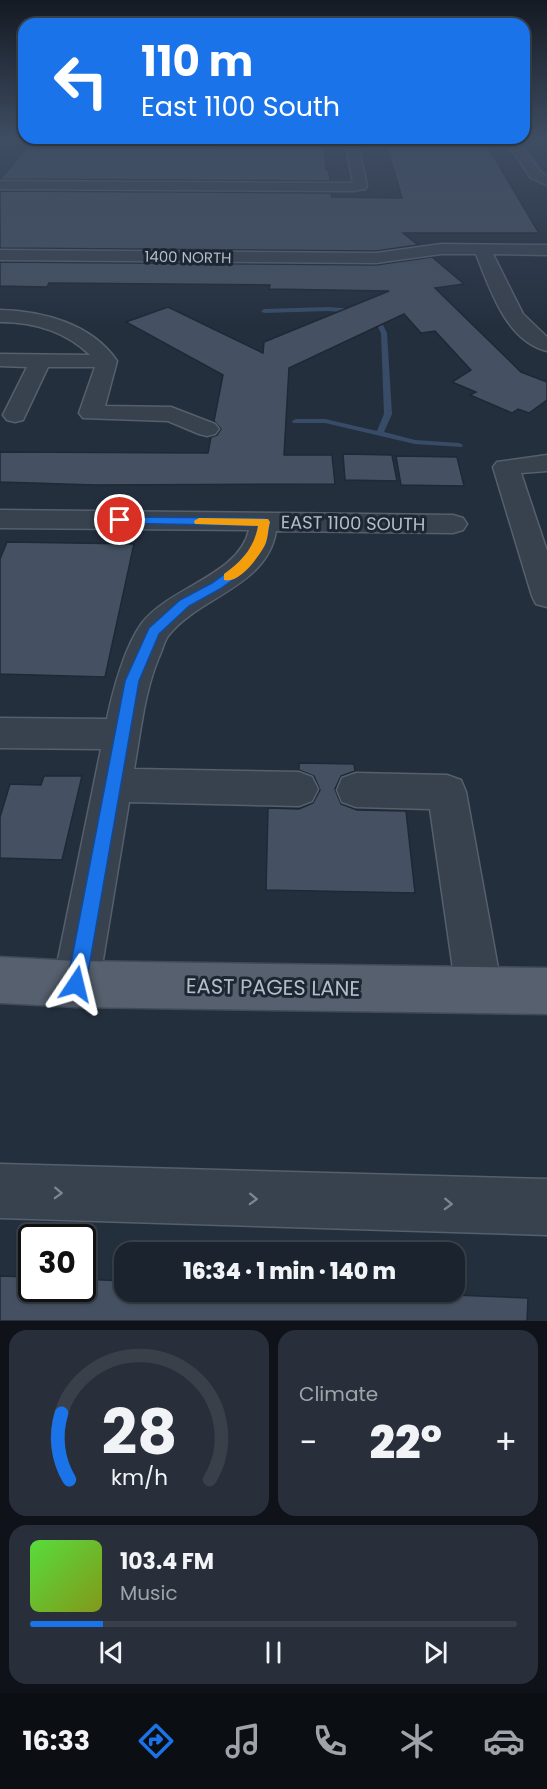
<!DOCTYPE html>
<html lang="en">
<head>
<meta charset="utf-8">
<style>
	body { margin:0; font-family:Poppins,sans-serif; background:#282f3a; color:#f1f3f6; height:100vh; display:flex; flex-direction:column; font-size:22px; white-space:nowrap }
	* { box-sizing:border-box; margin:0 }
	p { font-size:20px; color:#a0a4aa }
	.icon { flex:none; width:33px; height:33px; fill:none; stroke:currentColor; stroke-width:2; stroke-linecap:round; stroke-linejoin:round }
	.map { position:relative; height:1321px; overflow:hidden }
	.panel { display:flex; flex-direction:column; gap:9px; padding:9px; background:#0f1319; flex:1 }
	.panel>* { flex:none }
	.guide { position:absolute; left:18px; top:18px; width:512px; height:126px; border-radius:18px; box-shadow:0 2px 4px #0004,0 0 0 2px #39404a; background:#1a73e8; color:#fff; overflow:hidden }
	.speed { position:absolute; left:18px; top:1224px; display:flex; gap:12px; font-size:30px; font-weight:700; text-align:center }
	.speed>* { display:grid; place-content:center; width:78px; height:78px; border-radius:50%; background:#1b232e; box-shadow:0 2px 4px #0004,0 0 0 2px #39404a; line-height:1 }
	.speed .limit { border:3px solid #111; border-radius:9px; background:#fff; color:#111 }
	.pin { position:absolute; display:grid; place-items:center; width:51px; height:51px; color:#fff; margin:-26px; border:3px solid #fff; border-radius:50%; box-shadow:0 2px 6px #0007 }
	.me { position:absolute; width:66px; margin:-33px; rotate:10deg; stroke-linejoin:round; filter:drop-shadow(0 0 4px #0008) }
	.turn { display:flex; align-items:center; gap:21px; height:126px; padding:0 24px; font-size:27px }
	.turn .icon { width:78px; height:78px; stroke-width:2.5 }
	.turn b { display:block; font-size:42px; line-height:51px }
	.big { font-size:45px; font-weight:800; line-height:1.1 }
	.panel .widget { flex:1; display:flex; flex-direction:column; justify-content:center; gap:9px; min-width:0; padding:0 21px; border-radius:18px; background:#282f3a }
	.panel .dial { align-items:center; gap:0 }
	.dial svg { height:156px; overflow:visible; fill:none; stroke:#39404a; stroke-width:7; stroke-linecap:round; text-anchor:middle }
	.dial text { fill:#f1f3f6; stroke:none }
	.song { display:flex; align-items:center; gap:18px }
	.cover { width:72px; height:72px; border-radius:9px; background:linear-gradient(135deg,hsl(110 70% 55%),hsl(70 70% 35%)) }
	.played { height:6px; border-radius:3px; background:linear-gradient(90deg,#1a73e8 15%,#39404a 15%) }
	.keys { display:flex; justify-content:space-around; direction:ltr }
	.heat { display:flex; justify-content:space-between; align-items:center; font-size:33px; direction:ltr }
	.panel .tiles { flex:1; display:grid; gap:9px; grid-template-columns:1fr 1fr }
	.widget:last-child { grid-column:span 2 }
	.trip { position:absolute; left:114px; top:1242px; width:351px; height:60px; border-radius:18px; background:#1b232e; box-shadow:0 2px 4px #0004,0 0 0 2px #39404a; font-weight:800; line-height:60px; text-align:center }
	.tabs { display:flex; height:96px; justify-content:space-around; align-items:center; background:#0b0e12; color:#a0a4aa }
	.tabs .icon { width:42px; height:42px }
	.tabs .active { color:#1a73e8 }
	.tabs b { font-size:27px; color:#f1f3f6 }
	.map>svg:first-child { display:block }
</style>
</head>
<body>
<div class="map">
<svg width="547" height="1321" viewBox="0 0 547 1321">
	<rect width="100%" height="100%" fill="#242f3e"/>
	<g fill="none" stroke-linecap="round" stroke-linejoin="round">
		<!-- stream -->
		<path fill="#394c67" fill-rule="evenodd" d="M 328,307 L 356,309 L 359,311 L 356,313 L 328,311 L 264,313 L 261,311 L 264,309 Z
			M 369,316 L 373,316 L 383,325 L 387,333 L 392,414 L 384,432 L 415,440 L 459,443 L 463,445 L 462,447 L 415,444 L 325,423 L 293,423 L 292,421 L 296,419 L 325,419 L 377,431 L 384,414 L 381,333 L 378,327 L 369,318 Z"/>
	</g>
	<!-- building -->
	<path fill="#455162" stroke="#1f2835" stroke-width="1.5" d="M 30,144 L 324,146 L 326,170 L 329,170 L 330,181 L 0,179 Z
		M 387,147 L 488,147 L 539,233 L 403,233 L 418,245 L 376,251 L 0,248 L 0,191 L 331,193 L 332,197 L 402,198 Z
		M 432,257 L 464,284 L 435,288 L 521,372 L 547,382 L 547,400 L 529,413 L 518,409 L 512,413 L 470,395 L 476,392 L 452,382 L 471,370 L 435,331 L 421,333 L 404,314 L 289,368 L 284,455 L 332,455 L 335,484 L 95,485 L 0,482 L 0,452 L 208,453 L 211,437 L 217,435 L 221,429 L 214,421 L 223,375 L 126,322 L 168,307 L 263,353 L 264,342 L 389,291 L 269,289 L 270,285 L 49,283 L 47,287 L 0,286 L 0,262 L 376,265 Z
		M 343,454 L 392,455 L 397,481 L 345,480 Z
		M 396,456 L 457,457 L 464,486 L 401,485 Z
		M 7,542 L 134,544 L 105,677 L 0,674 L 0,559 Z
		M 299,763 L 354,764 L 355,771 L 341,776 L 335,789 L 341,804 L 357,810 L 406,811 L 415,893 L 266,890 L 268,808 L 299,809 L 313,803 L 320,790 L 314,776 L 299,770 Z
		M 44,776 L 82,776 L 62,860 L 0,858 L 0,817 L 10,784 L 41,785 Z
		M 0,1276 L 32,1277 L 32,1288 L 82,1288 L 82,1279 L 124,1281 L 124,1292 L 378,1292 L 528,1298 L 527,1321 L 0,1321 Z"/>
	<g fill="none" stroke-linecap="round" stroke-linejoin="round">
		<defs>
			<path id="minor" d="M 345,140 L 357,140 L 367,186 L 365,189 L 353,191 L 0,189 L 0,181 L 353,183 Z
				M 505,140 L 517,140 L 541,172 L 547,176 L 547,185 L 531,178 Z
				M 441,244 L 547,245 L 547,255 L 493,254 L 523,314 L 547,337 L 547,351 C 506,341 490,289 476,254 L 441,254 L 376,263 L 0,260 L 0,250 L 376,253 Z
				M 0,310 C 43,311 92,324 117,361 L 105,406 L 171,407 L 215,424 L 219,429 L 215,434 L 207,436 L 199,434 L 168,421 L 83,418 L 79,413 L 95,367 L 48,367 L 23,420 L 15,422 L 7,420 L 3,415 L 27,367 L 0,366 L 0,354 L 90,355 C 65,331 33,322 0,322 Z
				M 547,455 L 547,471 L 521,473 L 547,551 L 547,607 L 536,604 L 532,596 L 493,467 L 497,462 Z
				M 0,510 L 453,515 L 463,518 L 467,524 L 463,530 L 453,533 L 276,531 C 267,587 199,596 168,636 C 164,642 162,651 159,657 C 144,693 141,731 134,769 L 299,772 L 312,777 L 318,789 L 312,801 L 299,806 L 129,802 L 99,984 L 92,1000 L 76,1007 L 60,1000 L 53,984 L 101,749 L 0,748 L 0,718 L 107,719 C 113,690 125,646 142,623 C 170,587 239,575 249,530 L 0,528 Z
				M 356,773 L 447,775 L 461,780 L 466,792 L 502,990 L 495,1006 L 479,1013 L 463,1006 L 456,990 L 430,809 L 356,807 L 342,802 L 337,790 L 342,778 Z
				M 0,1164 L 547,1179 L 547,1235 L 0,1218 Z"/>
			<path id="major" d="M 0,957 L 76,961 L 547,968 L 547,1014 L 76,1007 L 0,1003 Z"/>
		</defs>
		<!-- minor casing -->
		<use href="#minor" stroke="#565f6c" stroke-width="3"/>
		<!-- major casing -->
		<use href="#major" stroke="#414a57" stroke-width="3"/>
		<!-- minor -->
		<use href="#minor" fill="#38414e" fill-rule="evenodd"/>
		<!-- major -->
		<use href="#major" fill="#56606e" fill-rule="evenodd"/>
	</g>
	<!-- one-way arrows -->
	<defs><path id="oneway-chevron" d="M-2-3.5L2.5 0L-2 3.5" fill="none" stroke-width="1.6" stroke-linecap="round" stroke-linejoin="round" transform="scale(1.5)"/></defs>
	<g stroke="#7c8592">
		<use href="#oneway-chevron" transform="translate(58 1193) rotate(2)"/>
		<use href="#oneway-chevron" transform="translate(253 1199) rotate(2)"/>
		<use href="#oneway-chevron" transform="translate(448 1204) rotate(2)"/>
	</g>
	<!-- sky -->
	<linearGradient id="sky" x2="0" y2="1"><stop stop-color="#141a22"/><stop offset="0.43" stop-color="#3f4d63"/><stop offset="1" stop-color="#3f4d63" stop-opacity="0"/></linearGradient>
	<rect width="547" height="325" fill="url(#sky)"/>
	<!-- route -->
	<path fill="#1a73e8" stroke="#114b97" stroke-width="1.5" d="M 120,517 L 264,518 L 270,522 L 266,543 L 245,571 L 220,589 L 189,606 L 159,634 L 139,681 L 86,984 L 83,990 L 76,993 L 69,990 L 67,984 L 125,681 L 149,628 L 180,600 L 212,583 L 237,565 L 255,543 L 258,526 L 116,523 L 114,520 Z"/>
	<!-- slow -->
	<path fill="#f59e0b" d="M 199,518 L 268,519 L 270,522 C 268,529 268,539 265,545 C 258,558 239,584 224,580 L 224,574 C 242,561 254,548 258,526 L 195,524 L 194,521 Z"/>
	<g text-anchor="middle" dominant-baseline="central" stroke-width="6" stroke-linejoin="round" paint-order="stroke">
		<!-- far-street labels -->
		<g font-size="15" fill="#b4bcc9" stroke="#1d2633">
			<text transform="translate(188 257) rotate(1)">1400 NORTH</text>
		</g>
		<!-- street labels -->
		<g font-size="18" fill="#b4bcc9" stroke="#1d2633">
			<text transform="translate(353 523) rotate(1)">EAST 1100 SOUTH</text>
		</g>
		<!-- near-street labels -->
		<g font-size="21" fill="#b4bcc9" stroke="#1d2633">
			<text transform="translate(273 987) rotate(1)">EAST PAGES LANE</text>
		</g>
	</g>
</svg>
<div class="speed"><div class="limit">30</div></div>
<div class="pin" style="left:120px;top:520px;background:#d93025"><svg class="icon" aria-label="arrive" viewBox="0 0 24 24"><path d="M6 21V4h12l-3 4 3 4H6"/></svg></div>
<svg class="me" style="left:76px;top:984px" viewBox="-20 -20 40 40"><path d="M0-17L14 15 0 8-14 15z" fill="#1a73e8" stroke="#fff" stroke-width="4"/></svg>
<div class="trip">16:34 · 1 min · 140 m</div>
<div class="guide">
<div class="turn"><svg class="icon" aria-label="left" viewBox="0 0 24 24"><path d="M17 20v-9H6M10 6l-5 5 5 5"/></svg><div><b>110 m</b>East 1100 South</div></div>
</div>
</div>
<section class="panel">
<div class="tiles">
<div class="widget dial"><svg viewBox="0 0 100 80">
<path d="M14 69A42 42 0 1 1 86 69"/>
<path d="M14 69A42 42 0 0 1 10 35" stroke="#1a73e8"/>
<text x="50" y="56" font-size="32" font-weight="700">28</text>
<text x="50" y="72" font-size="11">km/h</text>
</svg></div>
<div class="widget"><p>Climate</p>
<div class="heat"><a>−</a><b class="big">22°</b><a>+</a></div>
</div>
<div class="widget">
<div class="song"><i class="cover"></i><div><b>103.4 FM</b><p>Music</p></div></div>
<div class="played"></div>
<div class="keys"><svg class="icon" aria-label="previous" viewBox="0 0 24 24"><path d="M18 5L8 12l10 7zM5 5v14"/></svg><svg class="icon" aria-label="pause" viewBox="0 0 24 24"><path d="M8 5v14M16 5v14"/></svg><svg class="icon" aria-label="next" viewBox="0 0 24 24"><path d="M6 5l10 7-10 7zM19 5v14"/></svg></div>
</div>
</div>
</section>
<nav class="tabs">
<b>16:33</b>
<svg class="icon active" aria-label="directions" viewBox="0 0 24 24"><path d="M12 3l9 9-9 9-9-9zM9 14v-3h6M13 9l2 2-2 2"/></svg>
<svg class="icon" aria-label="music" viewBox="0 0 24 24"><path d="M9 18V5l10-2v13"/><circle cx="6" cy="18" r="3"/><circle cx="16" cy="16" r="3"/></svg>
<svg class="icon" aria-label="phone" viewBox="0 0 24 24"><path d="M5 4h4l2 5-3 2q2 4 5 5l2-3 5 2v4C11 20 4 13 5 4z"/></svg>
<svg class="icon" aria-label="climate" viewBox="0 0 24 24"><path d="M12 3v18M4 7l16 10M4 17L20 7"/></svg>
<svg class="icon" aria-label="car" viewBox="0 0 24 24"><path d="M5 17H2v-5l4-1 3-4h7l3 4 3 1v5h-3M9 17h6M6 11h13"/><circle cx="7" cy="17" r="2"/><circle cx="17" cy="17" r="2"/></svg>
</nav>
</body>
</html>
